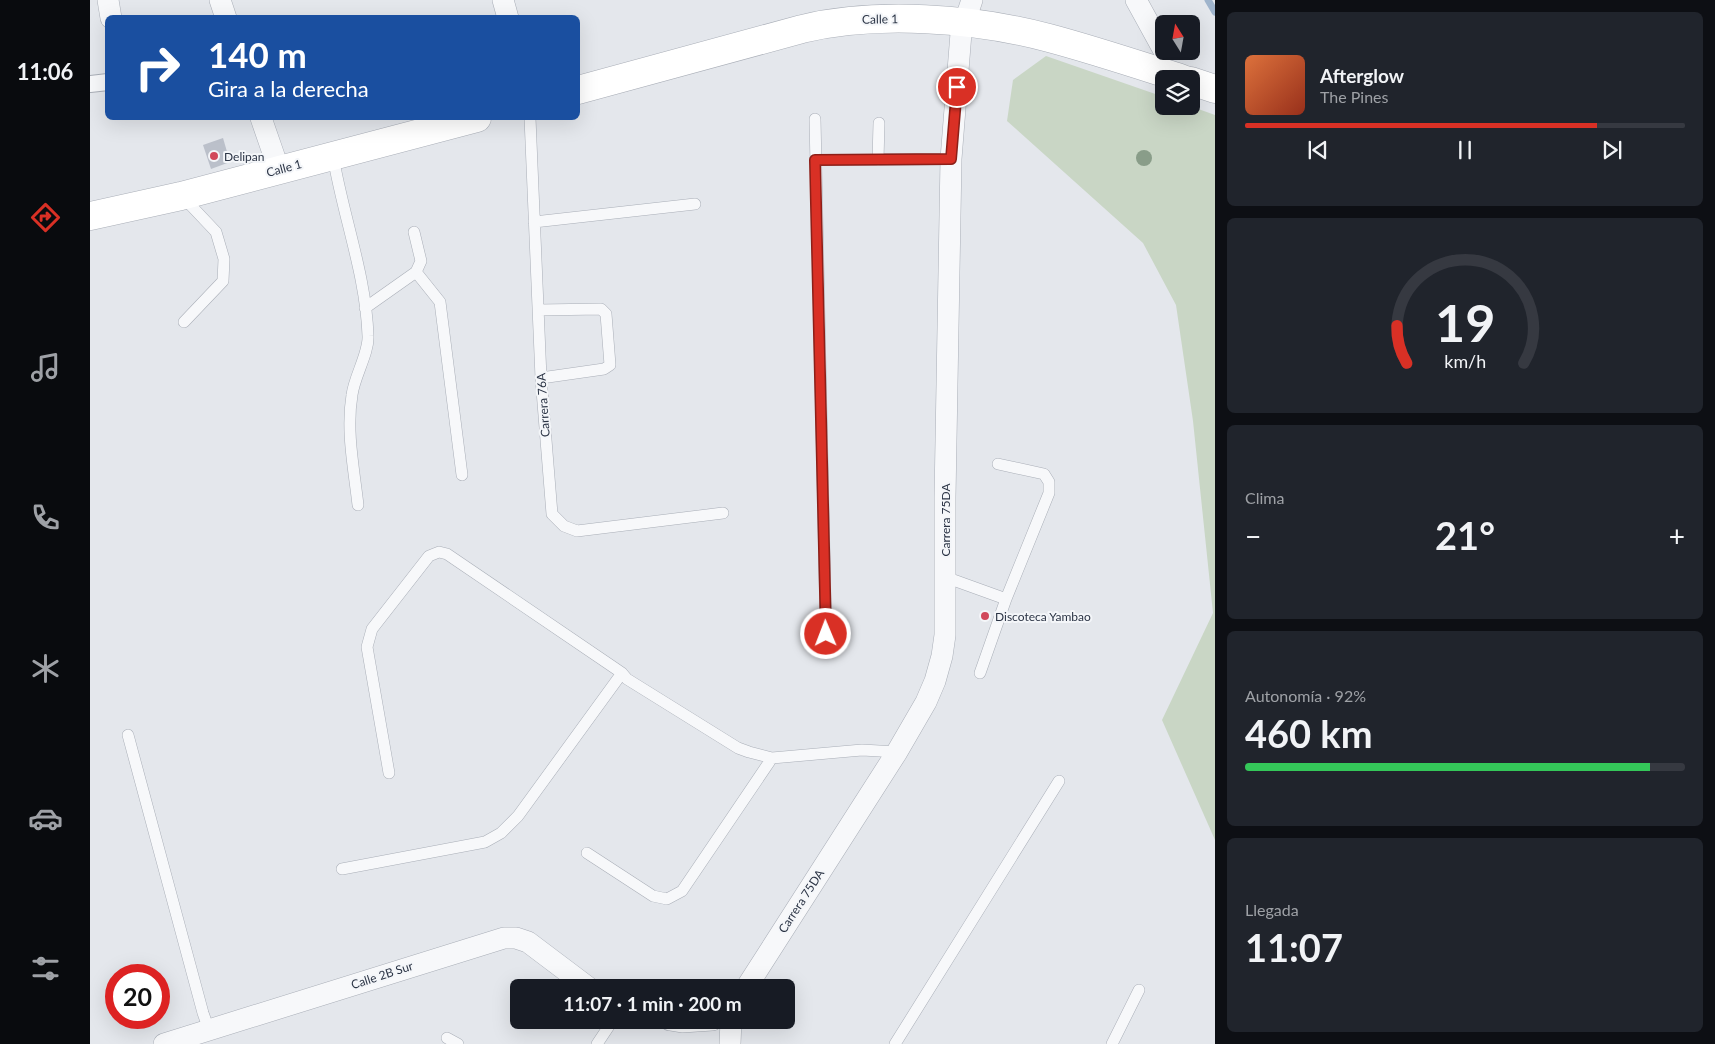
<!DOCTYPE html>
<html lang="es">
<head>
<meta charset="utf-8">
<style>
	body { margin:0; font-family:Lato,sans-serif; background:#20242c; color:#f1f3f6; height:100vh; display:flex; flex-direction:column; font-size:19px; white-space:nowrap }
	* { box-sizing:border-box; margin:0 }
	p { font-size:16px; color:#9ea1a6 }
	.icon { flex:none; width:28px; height:28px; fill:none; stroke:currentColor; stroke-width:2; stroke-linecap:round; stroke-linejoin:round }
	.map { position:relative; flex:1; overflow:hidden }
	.drawer { display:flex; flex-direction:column; gap:12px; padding:12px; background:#0d0f14; width:500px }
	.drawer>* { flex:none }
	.hud { position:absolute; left:15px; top:15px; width:475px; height:105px; border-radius:8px; box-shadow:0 5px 20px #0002; background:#1a4fa0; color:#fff; overflow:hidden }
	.needle { width:32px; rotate:349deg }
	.buttons { position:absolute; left:1065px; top:15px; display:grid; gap:10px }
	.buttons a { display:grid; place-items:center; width:45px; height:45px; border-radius:8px; background:#171b24; box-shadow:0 5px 20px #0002; font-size:25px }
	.speed { position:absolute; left:15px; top:964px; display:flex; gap:10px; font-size:25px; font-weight:700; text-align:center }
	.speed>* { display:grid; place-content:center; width:65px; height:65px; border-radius:50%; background:#171b24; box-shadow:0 5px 20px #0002; line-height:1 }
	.speed .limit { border:8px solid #d22; background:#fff; color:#111 }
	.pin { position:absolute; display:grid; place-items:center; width:42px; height:42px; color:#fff; margin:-21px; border:2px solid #fff; border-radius:50%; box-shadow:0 1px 5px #0007 }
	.me { position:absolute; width:55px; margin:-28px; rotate:359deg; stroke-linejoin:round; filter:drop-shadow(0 0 4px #0008) }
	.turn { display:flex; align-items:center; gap:18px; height:105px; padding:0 20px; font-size:22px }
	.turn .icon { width:65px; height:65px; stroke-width:2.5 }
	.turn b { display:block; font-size:35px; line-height:42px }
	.big { font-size:38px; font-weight:700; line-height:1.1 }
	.drawer .card { flex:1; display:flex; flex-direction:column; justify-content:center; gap:8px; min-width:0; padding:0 18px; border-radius:8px; background:#20242c }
	.drawer .dial { align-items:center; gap:0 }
	.dial svg { height:130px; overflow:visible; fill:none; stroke:#363941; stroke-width:7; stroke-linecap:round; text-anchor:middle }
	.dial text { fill:#f1f3f6; stroke:none }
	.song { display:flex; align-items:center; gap:15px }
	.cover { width:60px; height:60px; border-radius:8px; background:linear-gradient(135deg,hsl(20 70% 55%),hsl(10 70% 35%)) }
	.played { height:5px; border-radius:2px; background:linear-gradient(90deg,#d93025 80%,#363941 80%) }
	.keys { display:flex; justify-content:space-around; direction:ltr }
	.heat { display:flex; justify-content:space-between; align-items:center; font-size:28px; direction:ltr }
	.charge { height:8px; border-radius:4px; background:linear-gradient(90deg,#34c759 92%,#363941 0) }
	.trip { position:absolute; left:420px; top:979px; width:285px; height:50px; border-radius:8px; background:#171b24; box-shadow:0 5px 20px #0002; font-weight:700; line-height:50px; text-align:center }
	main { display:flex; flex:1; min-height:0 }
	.tab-bar { display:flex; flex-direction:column; width:90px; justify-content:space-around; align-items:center; background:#090b0e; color:#9ea1a6 }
	.tab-bar .icon { width:35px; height:35px }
	.tab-bar .active { color:#d93025 }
	.tab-bar b { font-size:22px; color:#f1f3f6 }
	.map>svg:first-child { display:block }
</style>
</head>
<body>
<main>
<nav class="tab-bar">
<b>11:06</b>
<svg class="icon active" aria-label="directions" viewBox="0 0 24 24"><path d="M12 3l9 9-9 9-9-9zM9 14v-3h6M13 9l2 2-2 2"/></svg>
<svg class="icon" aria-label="music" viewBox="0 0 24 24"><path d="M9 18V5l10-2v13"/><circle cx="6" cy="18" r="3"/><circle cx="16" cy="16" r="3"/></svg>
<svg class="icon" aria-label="phone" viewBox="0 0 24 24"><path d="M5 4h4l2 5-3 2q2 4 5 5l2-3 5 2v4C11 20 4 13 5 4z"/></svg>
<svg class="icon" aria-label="climate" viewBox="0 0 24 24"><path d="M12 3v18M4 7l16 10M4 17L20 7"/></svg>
<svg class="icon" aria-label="car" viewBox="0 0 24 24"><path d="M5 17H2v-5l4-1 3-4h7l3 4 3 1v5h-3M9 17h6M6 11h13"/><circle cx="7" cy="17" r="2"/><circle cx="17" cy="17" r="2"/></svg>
<svg class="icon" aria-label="filters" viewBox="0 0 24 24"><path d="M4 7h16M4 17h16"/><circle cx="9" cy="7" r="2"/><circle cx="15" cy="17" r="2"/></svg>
</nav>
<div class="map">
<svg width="1125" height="1044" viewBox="0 0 1125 1044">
	<rect width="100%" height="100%" fill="#e4e7ec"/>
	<!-- green -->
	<path fill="#c9d6c5" d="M 956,56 L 1074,97 L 1074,106 L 1100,106 L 1125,115 L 1125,840 L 1072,720 L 1123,613 L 1103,421 L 1086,305 L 1053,243 L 917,121 L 923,80 Z"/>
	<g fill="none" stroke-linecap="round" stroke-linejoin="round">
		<!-- stream -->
		<path stroke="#9fb4cc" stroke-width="7" d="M 1118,0 L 1125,12"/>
	</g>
	<!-- building -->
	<path fill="#bbc0ca" d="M 133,138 L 140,162 L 121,169 L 113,145 Z"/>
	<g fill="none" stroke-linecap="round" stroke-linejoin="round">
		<defs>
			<path id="service" d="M 440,118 L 451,378 L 462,514 L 474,526 L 487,531 L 633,513
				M 725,119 L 736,634
				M 243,156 C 253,216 276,275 278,336 C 279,353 264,377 262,395 C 256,431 264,469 268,505
				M 725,160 L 861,159
				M 788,160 L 789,123
				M 92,196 L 126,232 L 134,259 L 133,281 L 94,322
				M 444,222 L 605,204
				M 324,232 L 331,261 L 326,272
				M 275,308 L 326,272 L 350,302 L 372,475
				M 449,310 L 511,309 L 516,314 L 520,365 L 514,369 L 451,378
				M 908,464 L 954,474 L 959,482 L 959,493 L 916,599
				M 855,577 L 916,599 L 890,673
				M 38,735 L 113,1013 L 119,1030
				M 299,773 L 277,647 L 282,629 L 339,556 L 349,552 L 357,554 L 532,673 L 537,679 L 648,748 L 659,752 L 682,758 L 772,750 L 807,752
				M 497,853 L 563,896 L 577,899 L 592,891 L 682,758
				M 252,869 L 395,842 L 411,833 L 428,816 L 532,673
				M 357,1038 L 368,1044
				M 507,1044 L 523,1020
				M 805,1044 L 969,781
				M 1022,1044 L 1049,990"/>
			<path id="pedestrian" d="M 0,84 L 18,82"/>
			<path id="minor" d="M 18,0 L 21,18
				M 130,0 L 136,18
				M 413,0 L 418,18
				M 1046,0 L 1074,51
				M 171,118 L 189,170
				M 656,988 L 807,752 L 836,702 L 845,681 L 852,656 L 855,635 L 855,497 L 861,159 L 871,33 L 882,0
				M 580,1020 L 592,1022 L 622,1020
				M 74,1044 L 414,938 L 426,938 L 438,942 L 499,988
				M 640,1044 L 641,1020"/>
			<path id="secondary" d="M 1101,81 L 1125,89
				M 488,90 L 712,29 C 787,11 884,18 959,38 C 1004,50 1049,65 1093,79
				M 0,216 L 91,196 L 387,118"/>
		</defs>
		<!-- service casing -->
		<use href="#service" stroke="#a9aeb7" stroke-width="12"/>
		<!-- pedestrian casing -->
		<use href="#pedestrian" stroke="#a9aeb7" stroke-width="18"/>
		<!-- minor casing -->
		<use href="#minor" stroke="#a9aeb7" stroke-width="22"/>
		<!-- secondary casing -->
		<use href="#secondary" stroke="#a9aeb7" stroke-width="29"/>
		<!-- service -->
		<use href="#service" stroke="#f7f8fa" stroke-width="11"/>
		<!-- pedestrian -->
		<use href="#pedestrian" stroke="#f7f8fa" stroke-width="16"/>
		<!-- minor -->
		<use href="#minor" stroke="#f7f8fa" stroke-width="21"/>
		<!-- secondary -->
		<use href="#secondary" stroke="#fff" stroke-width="28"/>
	</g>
	<!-- trees -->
	<circle fill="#899d89" cx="1054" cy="158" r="8"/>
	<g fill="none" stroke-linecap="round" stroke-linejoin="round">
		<defs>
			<path id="route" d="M 736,634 L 725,160 L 861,159 L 867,87"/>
		</defs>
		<!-- route casing -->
		<use href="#route" stroke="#8d1f18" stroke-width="12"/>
		<!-- route -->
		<use href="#route" stroke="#d93025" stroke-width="9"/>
	</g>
	<!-- markers -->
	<g fill="#d1495b" stroke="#f4f6f9" stroke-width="2">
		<circle cx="124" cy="156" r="5"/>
		<circle cx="895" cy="616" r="5"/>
	</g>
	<g text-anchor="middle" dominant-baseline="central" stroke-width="4" stroke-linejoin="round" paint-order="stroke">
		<!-- street labels -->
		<g font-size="12" fill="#2b3445" stroke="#f4f6f9">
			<text transform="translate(790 19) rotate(-1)">Calle 1</text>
			<text transform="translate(194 168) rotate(-15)">Calle 1</text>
			<text transform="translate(453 405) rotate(-94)">Carrera 76A</text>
			<text transform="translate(855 520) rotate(-90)">Carrera 75DA</text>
			<text transform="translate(711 901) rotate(-57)">Carrera 75DA</text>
			<text transform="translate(292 975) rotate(-18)">Calle 2B Sur</text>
		</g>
		<!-- poi labels -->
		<g font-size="12" fill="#2b3445" stroke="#f4f6f9" text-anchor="start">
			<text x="134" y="156">Delipan</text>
			<text x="905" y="616">Discoteca Yambao</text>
		</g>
	</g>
</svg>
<div class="buttons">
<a><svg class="needle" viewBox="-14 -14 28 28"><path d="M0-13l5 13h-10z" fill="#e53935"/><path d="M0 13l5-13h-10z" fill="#9ea1a6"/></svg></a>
<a><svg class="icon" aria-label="layers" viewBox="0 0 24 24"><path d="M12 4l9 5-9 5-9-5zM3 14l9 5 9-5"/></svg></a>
</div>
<div class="speed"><div class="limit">20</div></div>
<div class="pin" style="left:867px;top:87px;background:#d93025"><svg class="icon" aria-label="arrive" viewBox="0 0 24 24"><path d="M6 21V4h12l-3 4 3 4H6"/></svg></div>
<svg class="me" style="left:736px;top:634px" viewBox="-20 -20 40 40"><circle r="17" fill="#d93025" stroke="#fff" stroke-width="3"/><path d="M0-11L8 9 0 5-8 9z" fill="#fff"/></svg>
<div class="trip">11:07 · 1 min · 200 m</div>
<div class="hud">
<div class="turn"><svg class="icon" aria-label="right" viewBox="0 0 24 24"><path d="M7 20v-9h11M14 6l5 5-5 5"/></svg><div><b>140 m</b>Gira a la derecha</div></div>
</div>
</div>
<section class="drawer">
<div class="card">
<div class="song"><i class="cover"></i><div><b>Afterglow</b><p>The Pines</p></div></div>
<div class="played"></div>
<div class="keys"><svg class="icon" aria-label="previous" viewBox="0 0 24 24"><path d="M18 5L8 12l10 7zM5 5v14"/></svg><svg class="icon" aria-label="pause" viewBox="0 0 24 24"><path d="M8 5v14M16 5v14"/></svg><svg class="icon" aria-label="next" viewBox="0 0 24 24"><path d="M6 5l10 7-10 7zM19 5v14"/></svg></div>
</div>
<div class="card dial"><svg viewBox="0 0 100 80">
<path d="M14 69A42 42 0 1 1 86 69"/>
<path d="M14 69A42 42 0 0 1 8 46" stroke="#d93025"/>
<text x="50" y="56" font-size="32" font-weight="700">19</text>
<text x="50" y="72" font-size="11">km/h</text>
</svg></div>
<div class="card"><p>Clima</p>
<div class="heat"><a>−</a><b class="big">21°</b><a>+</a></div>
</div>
<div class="card"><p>Autonomía · 92%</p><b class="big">460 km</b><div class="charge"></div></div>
<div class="card"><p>Llegada</p><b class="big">11:07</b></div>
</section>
</main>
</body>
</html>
